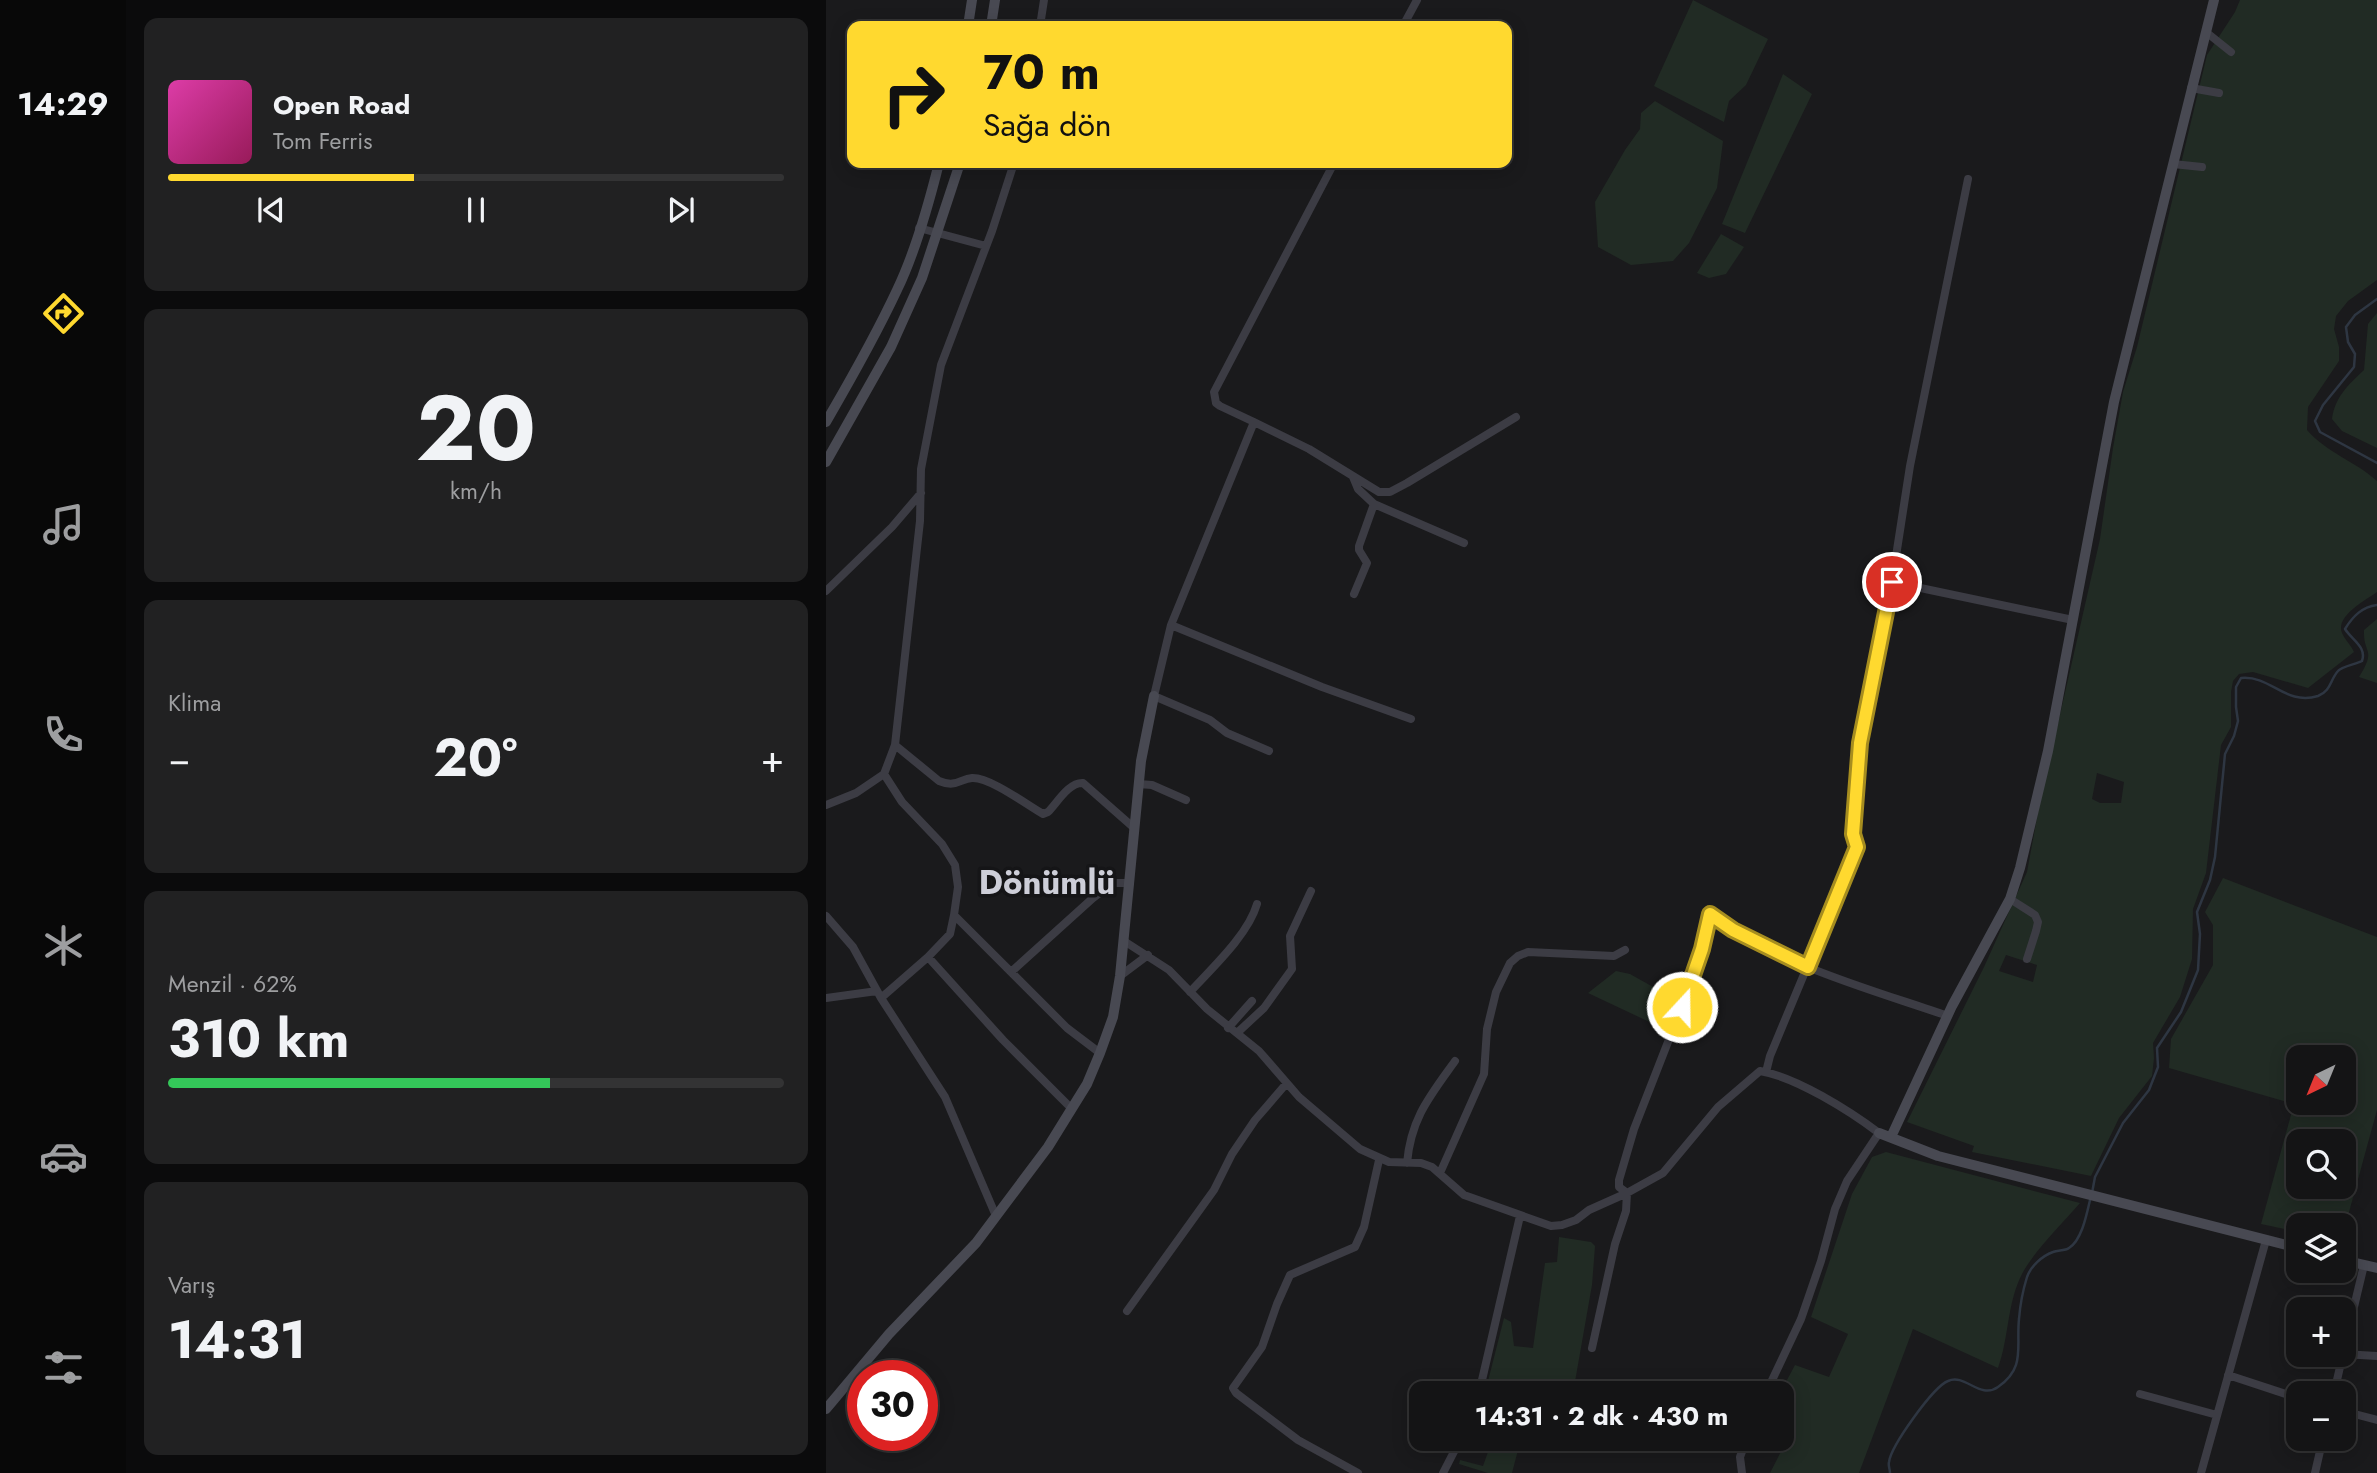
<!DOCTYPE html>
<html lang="tr">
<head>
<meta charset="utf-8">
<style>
	body { margin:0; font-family:Jost,sans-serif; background:#212122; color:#f1f3f6; height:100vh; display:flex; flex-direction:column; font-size:26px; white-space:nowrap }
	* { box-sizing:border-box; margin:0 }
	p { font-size:23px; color:#9d9ea0 }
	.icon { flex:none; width:38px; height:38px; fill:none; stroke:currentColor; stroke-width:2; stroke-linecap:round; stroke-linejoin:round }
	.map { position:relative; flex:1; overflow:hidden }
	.sheet { display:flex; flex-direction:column; gap:18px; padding:18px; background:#0b0b0c; width:700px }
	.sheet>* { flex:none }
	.hud { position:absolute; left:21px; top:21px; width:665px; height:147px; border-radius:14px; box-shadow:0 4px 18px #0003,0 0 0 2px #333334; background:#ffd92f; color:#111; overflow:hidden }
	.needle { width:46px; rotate:223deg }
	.buttons { position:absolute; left:1460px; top:1045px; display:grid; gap:14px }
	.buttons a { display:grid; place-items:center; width:70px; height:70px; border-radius:14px; background:#141415; box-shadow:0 4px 18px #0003,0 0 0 2px #333334; font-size:35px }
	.speed { position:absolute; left:21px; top:1360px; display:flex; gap:14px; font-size:35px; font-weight:700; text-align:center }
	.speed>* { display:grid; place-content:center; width:91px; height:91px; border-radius:50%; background:#141415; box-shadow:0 4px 18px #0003,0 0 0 2px #333334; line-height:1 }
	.speed .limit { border:10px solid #d22; background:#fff; color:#111 }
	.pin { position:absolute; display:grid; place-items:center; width:60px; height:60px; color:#fff; margin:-30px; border:4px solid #fff; border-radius:50%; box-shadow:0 2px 7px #0007 }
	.me { position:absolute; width:77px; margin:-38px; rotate:21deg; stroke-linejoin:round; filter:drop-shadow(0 0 5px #0008) }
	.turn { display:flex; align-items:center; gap:24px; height:147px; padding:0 21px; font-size:32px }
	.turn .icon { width:91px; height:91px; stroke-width:2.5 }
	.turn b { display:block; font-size:49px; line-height:60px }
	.big { font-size:52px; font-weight:700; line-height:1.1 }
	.sheet .widget { flex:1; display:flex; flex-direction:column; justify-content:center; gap:10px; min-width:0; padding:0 24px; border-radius:14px; background:#212122 }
	.sheet .dial { align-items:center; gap:0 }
	.dial b { font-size:91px; line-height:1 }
	.song { display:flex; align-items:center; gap:21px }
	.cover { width:84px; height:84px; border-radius:10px; background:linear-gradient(135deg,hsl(320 70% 55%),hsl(330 70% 35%)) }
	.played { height:7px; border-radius:4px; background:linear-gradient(90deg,#ffd92f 40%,#333334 40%) }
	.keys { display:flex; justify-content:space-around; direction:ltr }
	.heat { display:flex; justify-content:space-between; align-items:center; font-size:38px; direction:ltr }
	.charge { height:10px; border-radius:5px; background:linear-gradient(90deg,#34c759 62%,#333334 0) }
	.trip { position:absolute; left:583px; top:1381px; width:385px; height:70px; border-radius:14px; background:#141415; box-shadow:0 4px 18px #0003,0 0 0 2px #333334; font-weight:700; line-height:70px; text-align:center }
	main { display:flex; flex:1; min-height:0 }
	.dock { display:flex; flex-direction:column; width:126px; justify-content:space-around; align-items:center; background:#080808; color:#9d9ea0 }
	.dock .icon { width:49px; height:49px }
	.dock .active { color:#ffd92f }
	.dock b { font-size:32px; color:#f1f3f6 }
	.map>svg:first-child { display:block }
</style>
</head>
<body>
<main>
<nav class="dock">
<b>14:29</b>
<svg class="icon active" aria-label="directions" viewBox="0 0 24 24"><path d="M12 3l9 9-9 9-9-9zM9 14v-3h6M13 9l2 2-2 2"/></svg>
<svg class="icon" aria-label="music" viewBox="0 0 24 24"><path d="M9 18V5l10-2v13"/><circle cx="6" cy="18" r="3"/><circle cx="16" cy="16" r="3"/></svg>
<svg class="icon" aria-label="phone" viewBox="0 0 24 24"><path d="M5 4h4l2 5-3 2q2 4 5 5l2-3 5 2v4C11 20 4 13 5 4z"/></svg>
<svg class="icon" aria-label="climate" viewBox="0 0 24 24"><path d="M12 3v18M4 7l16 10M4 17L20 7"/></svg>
<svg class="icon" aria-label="car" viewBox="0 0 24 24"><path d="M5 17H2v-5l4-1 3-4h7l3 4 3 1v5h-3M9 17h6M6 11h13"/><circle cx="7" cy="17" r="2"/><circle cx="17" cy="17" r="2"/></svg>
<svg class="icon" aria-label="filters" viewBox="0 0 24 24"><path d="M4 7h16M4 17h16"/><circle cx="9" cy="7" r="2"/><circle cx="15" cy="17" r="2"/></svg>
</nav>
<section class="sheet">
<div class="widget">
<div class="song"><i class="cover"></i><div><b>Open Road</b><p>Tom Ferris</p></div></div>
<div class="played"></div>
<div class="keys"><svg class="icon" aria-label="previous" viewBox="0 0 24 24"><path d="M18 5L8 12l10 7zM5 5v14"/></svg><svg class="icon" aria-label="pause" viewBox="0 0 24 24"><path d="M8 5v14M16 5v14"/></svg><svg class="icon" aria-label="next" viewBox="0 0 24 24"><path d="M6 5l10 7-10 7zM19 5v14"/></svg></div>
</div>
<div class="widget dial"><b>20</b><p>km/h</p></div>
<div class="widget"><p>Klima</p>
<div class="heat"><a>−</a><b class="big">20°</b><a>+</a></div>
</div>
<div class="widget"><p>Menzil · 62%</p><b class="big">310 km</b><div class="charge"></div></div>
<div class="widget"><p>Varış</p><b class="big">14:31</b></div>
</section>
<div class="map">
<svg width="1551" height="1473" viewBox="0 0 1551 1473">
	<rect width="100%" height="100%" fill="#1a1a1c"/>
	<!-- green -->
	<path fill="#212b24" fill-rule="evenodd" d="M 867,0 L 942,39 L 920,85 L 903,101 L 898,122 L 828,86 Z
		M 1414,0 L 1551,0 L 1551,280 L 1522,301 L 1510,316 L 1508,329 L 1513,347 L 1513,361 L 1482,407 L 1481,430 C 1501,453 1529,461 1551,481 L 1551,592 C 1540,600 1509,616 1516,633 C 1519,640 1525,645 1528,652 L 1482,688 L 1427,672 L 1413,674 L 1407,681 L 1405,692 L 1405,727 L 1395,745 L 1380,873 L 1367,909 L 1366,959 L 1354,997 L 1327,1043 L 1328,1058 L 1326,1076 L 1293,1118 L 1265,1176 L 1146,1152 L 1148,1146 L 1081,1122 L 1158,967 L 1201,872 L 1213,807 L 1274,539 L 1287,448 L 1297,392 L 1311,347 L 1381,55 L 1409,12 ZM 1271,773 L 1298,782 L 1295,803 L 1274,803 L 1266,799 ZM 1180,955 L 1211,965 L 1207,982 L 1173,971 Z
		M 957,74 L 986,94 L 919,233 L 896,224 Z
		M 829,101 L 897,141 L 891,188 L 863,243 L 847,261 L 805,265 L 772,247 L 769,202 L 799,150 L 814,129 L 815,113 Z
		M 895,234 L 918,247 L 900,274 L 883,278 L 871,273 Z
		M 1551,313 L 1551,448 L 1516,431 L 1506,419 C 1509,397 1522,385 1538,370 L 1542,324 Z
		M 1551,619 L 1551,683 L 1533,677 C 1551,648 1537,655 1538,630 Z
		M 1397,878 L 1551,937 L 1551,1110 L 1517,1234 L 1517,1225 L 1472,1225 L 1472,1232 L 1435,1224 L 1468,1104 L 1343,1068 L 1345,1039 L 1387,965 L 1387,925 L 1379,912 ZM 1472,1057 L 1517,1057 L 1517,1102 L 1472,1102 ZM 1472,1141 L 1517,1141 L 1517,1186 L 1472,1186 Z
		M 790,971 L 804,974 L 845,997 L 832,1026 L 762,993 Z
		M 1060,1152 L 1254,1203 C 1237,1223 1208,1251 1196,1274 C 1181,1303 1183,1338 1172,1368 L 1087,1329 L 1033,1473 L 944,1473 L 969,1424 L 956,1417 L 954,1393 L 969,1365 L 1003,1377 L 1022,1334 L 985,1317 L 1026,1194 L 1046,1157 Z
		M 733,1237 L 765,1242 L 769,1246 L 766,1285 L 747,1393 L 671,1393 L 660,1389 L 678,1318 L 685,1322 L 688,1346 L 707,1348 L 719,1263 L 731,1262 Z
		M 667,1438 L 711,1438 L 711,1439 L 707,1448 L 692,1450 L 686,1473 L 662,1473 L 633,1464 L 634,1460 L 657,1466 Z"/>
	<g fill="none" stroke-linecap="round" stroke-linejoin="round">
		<!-- stream -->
		<path stroke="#2e3642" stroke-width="2.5" d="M 1551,299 L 1529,315 L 1520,327 L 1522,342 L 1529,354 L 1528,367 L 1497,405 L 1489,421 L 1494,432 L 1551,463
			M 1266,1193 L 1269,1177 L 1297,1123 L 1323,1090 L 1332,1067 L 1331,1048 L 1355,1012 L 1372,970 L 1374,934 L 1371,912 L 1384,880 L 1389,857 L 1399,754 L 1408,736 L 1412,721 L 1410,707 L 1410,687 L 1415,678 C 1445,675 1459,706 1492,696 C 1505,691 1504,680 1512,671 C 1515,667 1530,664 1536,661 C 1541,647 1526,640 1519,629 C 1527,616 1536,607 1551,605
			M 1064,1473 C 1064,1469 1062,1466 1063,1462 C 1065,1446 1107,1387 1122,1381 C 1139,1373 1154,1400 1172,1387 C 1200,1368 1190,1347 1193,1319 C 1194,1306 1197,1290 1201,1277 C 1205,1266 1216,1256 1227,1252 C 1232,1250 1239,1251 1243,1248 C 1256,1240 1261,1213 1264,1200"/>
		<!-- street -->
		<path stroke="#3c3c44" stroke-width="8" d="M 214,26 L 218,0
			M 577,26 L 591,0
			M 1380,32 L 1405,52
			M 1365,88 L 1393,93
			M 188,163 L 166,231 L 115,365 L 95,469 L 94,521 L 69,745 L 58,774 L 76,802 L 116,844 L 129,865 L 132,887 L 128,915 L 241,1028 L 274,1053
			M 1347,164 L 1376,167
			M 93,228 L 160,246
			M 428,422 L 483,449 L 553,492 L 564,492 L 581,483 L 690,417
			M 527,477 L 532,489 L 548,504 L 638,543
			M 1066,582 L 1247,620
			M 0,591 L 66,527 L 95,493
			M 528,594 L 541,563 L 533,550 L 533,546 L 548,504
			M 345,625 L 496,687 L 585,719
			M 69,745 L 113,781 C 130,788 134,779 146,778 C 164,777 201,805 217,814 L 222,812 C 231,803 243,782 257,783 L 307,827
			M 443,751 L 401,733 L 384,720 L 328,696 L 345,625 L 428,422 L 394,406 L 390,403 L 388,392 L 508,163
			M 312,784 L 326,785 L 360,800
			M 0,805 L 30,793 L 58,774
			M 1184,899 L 1209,915 L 1212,922 L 1210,931 L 1201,959
			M 0,916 L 27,947 L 55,998 L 119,1097 L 170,1216
			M 298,941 L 343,970 L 381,1009 L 433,1051 L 473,1097 L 534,1149 L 563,1162 L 595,1163 L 606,1167 L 638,1195 L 725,1226 L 736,1225 L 750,1220 L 763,1210 L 801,1193 L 837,1173 L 892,1107 L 934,1071 C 970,1077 1024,1111 1053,1133 L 1021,1181 L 1009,1209 L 995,1261 L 975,1319 L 940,1393
			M 102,957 L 177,1040 L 246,1109
			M 185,972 L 267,898 L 287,883 L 304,883
			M 294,976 L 322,955
			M 364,992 C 386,968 422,935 431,904
			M 0,998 L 51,991
			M 55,998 L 102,957 L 124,934 L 128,915
			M 402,1028 L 426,1001
			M 411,1033 L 438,1008 L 466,969 L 464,936 L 485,891
			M 940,1072 L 944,1056 L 1031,847 L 1027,834 L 1034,743 L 1066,582 L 1084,466 L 1142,179
			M 581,1163 C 585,1118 604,1096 629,1061
			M 614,1173 L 658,1074 L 661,1029 L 670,992 L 684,963 L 692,956 L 702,952 L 788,956 L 799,950
			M 301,1311 L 388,1190 L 406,1154 L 429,1120 L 460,1084
			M 766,1348 L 789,1244 L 800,1211 L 801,1193 L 793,1187 L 793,1180 L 808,1129 L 865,983 L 884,913 C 949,964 1044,989 1122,1016
			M 1517,1353 L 1538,1265
			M 1517,1354 L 1551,1356
			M 1402,1375 L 1472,1398
			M 653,1393 L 694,1216
			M 1508,1393 L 1517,1354
			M 1314,1394 L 1391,1415
			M 1517,1411 L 1551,1420
			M 532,1473 L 472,1440 L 410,1393 L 407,1388 L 436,1347 L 451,1304 L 464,1275 L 529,1247 L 538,1227 L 553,1160
			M 617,1473 L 635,1438
			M 916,1473 L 914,1457 L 921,1438
			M 1375,1473 L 1440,1240
			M 1489,1473 L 1497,1438"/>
		<!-- secondary -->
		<path stroke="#484952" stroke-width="10" d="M 142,26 L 146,0
			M 165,26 L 169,0
			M 0,422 C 25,379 50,335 71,290 C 89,253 103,203 113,163
			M 0,462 L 65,347 L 96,278 L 134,163
			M 1053,1133 L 1112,1156 L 1472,1248
			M 1065,1137 L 1126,1006 L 1184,899 L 1194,868 L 1222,751 L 1288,402 L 1388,0
			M 1517,1260 L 1551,1268
			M 0,1409 L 63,1334 L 150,1243 L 222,1147 L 261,1084 L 274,1053 L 287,1017 L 294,976 L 315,761 L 328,696"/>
	</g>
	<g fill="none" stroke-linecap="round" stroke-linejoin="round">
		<defs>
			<path id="route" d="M 856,1007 L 876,949 L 884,914 L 907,930 L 982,967 L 1031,847 L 1027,834 L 1034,743 L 1066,582"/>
		</defs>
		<!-- route casing -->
		<use href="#route" stroke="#a68d1f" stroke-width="18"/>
		<!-- route -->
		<use href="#route" stroke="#ffd92f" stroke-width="12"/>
	</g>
	<g text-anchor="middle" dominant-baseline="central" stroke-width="7" stroke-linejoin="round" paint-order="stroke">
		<!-- district labels -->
		<g font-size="33" font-weight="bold" fill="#cdced8" stroke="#151517">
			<text x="221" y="882">Dönümlü</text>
		</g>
	</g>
</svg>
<div class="buttons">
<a><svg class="needle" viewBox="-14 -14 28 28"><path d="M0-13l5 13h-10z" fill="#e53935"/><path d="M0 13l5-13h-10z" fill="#9d9ea0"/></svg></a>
<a><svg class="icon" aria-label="search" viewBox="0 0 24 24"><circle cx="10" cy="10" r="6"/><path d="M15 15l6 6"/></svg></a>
<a><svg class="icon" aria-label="layers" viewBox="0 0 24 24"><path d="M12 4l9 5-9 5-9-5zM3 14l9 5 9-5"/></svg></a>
<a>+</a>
<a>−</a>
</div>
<div class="speed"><div class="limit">30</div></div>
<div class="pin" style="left:1066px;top:582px;background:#d93025"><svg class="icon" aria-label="arrive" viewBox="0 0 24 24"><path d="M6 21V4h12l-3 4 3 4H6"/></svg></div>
<svg class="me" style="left:856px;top:1007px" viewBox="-20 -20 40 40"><circle r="17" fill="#ffd92f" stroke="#fff" stroke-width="3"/><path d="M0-11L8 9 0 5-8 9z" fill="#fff"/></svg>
<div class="trip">14:31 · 2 dk · 430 m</div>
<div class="hud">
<div class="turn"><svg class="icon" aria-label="right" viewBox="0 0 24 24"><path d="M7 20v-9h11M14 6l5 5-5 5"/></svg><div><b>70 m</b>Sağa dön</div></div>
</div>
</div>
</main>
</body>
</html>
